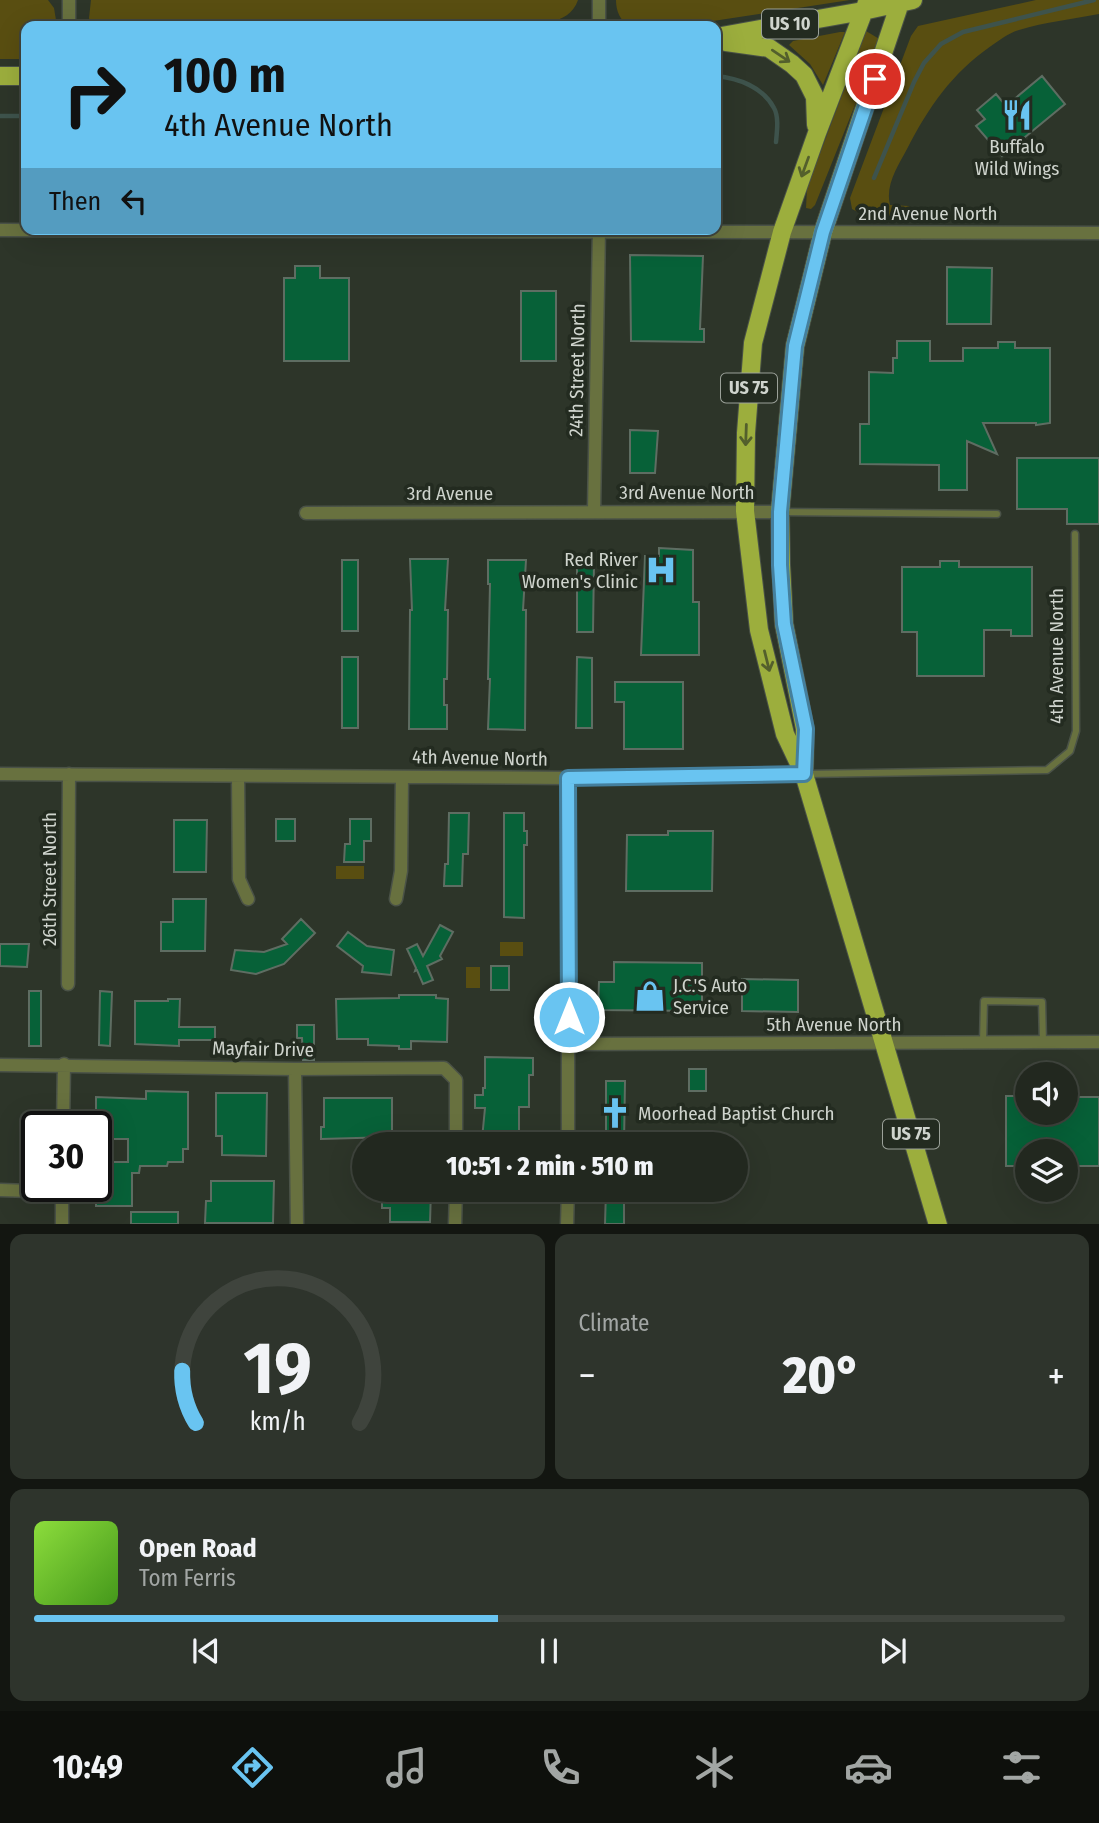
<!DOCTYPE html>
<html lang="en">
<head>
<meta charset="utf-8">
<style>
	body { margin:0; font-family:"Fira Sans Condensed",sans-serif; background:#2e342c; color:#f1f3f6; height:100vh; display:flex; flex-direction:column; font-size:26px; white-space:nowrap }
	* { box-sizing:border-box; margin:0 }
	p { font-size:23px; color:#a2a6a4 }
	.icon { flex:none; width:38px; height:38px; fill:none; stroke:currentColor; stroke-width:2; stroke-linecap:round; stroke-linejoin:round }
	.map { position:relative; height:1224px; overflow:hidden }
	.side { display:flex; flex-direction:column; gap:10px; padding:10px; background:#131611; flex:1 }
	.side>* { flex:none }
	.top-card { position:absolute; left:21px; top:21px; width:700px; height:214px; border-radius:14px; box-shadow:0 7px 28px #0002,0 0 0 2px #3f443d; background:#69c4f1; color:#111; overflow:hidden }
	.controls { position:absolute; left:1015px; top:1062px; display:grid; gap:14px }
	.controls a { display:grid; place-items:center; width:63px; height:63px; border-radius:50%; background:#22281f; box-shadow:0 7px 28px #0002,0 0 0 2px #3f443d; font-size:35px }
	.speed { position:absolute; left:21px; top:1111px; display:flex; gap:14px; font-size:35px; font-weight:700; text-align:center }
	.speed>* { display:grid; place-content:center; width:91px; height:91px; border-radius:50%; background:#22281f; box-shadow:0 7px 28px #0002,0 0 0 2px #3f443d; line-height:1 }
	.speed .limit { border:4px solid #111; border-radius:10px; background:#fff; color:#111 }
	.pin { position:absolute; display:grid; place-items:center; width:60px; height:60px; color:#fff; margin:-30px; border:4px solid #fff; border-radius:50%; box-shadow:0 2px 7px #0007 }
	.me { position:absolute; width:77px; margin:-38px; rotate:0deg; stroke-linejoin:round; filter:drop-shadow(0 0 5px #0008) }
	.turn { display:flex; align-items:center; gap:24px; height:147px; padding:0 28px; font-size:32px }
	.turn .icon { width:91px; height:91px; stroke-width:2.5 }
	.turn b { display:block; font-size:49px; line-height:60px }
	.then { display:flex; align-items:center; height:66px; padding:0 28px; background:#0003; gap:14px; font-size:26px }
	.big { font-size:52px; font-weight:800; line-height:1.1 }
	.side .tile { flex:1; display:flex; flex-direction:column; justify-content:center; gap:10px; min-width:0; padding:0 24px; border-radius:14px; background:#2e342c }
	.side .dial { align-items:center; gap:0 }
	.dial svg { height:182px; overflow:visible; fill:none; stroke:#3f443d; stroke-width:7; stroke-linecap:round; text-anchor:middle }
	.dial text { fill:#f1f3f6; stroke:none }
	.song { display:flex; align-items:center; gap:21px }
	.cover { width:84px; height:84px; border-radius:10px; background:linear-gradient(135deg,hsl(90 70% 55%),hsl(100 70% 35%)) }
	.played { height:7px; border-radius:4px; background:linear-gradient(90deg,#69c4f1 45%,#3f443d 45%) }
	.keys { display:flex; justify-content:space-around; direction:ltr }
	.heat { display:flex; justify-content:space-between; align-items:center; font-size:38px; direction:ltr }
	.side .tiles { flex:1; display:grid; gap:10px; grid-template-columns:1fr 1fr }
	.tile:last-child { grid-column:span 2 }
	.trip { position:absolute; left:352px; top:1132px; width:396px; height:70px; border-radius:35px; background:#22281f; box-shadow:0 7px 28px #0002,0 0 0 2px #3f443d; font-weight:800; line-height:70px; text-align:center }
	.tab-bar { display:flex; height:112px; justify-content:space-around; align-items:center; background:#0e100c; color:#a2a6a4 }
	.tab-bar .icon { width:49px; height:49px }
	.tab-bar .on { color:#69c4f1 }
	.tab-bar b { font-size:32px; color:#f1f3f6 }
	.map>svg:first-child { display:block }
</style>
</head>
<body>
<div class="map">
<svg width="1099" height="1225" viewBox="0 0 1099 1225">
	<rect width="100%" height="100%" fill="#2d3529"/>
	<!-- green -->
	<path fill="#594e11" d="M 0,0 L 48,0 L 54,8 L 57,26 L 26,26 L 26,59 L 0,59 Z
		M 91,0 L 578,0 C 569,27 533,24 510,26 L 91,26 L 89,18 Z
		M 616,0 L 850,0 L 680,26 L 630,26 C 620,21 616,11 616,0 Z
		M 1036,0 L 1099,0 L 1099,14 C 1073,19 1045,22 1019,30 C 1009,33 1000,40 991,46 C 952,73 928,108 907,149 C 898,166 885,185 890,205 L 909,206 L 911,209 L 907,216 L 865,216 L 852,209 L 850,198 L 911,36 L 918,26 Z
		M 866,31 L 881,40 L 815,205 L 811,209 L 806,208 L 807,188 Z
		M 840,32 L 845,32 L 823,85 L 810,64 L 789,45 L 793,41 Z
		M 336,866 L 364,866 L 364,879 L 336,879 Z
		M 500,942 L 523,942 L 523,956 L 500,956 Z
		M 466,967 L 480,967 L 480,988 L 466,988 Z"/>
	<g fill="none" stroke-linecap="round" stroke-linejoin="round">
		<!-- stream -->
		<path stroke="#3e534c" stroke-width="4.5" d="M 716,76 C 738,78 763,87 774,108 C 779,117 777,131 776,142
			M 0,116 L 26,116
			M 874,178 L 914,82 L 924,63 L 941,44 L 963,32 L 1094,0"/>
	</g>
	<!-- building -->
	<path fill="#076138" stroke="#5e6d62" stroke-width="2" d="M 1042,76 L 1065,104 L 1002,156 L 976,126 L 985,119 L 977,110 L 996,94 L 1006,106 Z
		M 630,255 L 703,256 L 700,329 L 704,329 L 704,342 L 631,341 Z
		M 295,266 L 320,266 L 320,278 L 349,278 L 349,361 L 284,361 L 284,278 L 295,278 Z
		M 947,267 L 992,268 L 991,324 L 947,324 Z
		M 521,291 L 556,291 L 556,361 L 521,361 Z
		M 897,341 L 930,341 L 930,361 L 963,361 L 963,348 L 998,348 L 998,342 L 1015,342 L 1015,348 L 1050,348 L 1050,423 L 1036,425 L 1036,423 L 983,423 L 997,454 L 967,441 L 967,490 L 939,490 L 939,465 L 860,464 L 860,424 L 869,424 L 869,372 L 893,373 L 893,358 L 897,358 Z
		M 630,430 L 658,431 L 655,473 L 630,473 Z
		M 1017,458 L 1099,458 L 1099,524 L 1067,524 L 1067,509 L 1017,509 Z
		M 659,548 L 693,550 L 693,602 L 699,602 L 699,655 L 641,655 L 645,556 L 659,556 Z
		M 410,559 L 448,559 L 445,610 L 448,610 L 447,679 L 444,679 L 444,705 L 447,705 L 447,729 L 409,729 L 410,610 L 412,610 Z
		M 342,560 L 358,560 L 358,631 L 342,631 Z
		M 488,560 L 526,560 L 523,610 L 526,610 L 525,730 L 488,729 L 490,679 L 488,679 L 490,584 L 488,584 Z
		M 577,561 L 594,561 L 593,632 L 577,632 Z
		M 940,561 L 959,561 L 959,567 L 1032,567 L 1032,636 L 1011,636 L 1011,630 L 984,630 L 984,676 L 917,676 L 917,632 L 902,632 L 902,567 L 940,567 Z
		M 342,657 L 358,657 L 358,728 L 342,728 Z
		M 577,657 L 592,658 L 592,728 L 576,728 Z
		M 615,682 L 683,682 L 683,749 L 624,749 L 624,702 L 615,702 Z
		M 449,813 L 469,813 L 468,854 L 463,854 L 462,886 L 444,886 L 445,864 L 448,864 Z
		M 504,813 L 524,813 L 524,831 L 527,831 L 527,845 L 524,845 L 524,918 L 504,917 Z
		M 276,819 L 295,819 L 295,841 L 276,841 Z
		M 350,819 L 371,819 L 371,841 L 364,841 L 364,862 L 344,862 L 345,844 L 350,844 Z
		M 174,820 L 207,820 L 206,872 L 174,872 Z
		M 668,831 L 713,831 L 712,891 L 626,891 L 627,835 L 668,835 Z
		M 173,899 L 206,899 L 205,951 L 161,951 L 161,922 L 173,922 Z
		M 301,919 L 315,933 L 284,964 L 256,974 L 231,970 L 235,950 L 264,952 L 287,944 L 282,939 Z
		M 440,925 L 453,932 L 440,956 L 442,959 L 427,966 L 433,980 L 423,984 L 417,970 L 415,971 L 416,968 L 407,949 L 417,944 L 423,956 Z
		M 348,932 L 367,946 L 394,950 L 391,975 L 362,972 L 363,966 L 337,946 Z
		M 0,944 L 29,944 L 27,967 L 0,966 Z
		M 614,962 L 702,963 L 702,1011 L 598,1010 L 599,982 L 614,982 Z
		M 491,966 L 509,966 L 509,990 L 491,990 Z
		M 742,979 L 798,980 L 798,1012 L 742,1011 Z
		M 29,991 L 41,991 L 41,1046 L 29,1046 Z
		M 100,991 L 112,992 L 110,1046 L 99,1045 Z
		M 399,995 L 436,995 L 436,998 L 448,999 L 447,1042 L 411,1041 L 411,1049 L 399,1049 L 399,1046 L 368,1045 L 368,1039 L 337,1039 L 336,999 L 399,998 Z
		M 168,999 L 180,999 L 179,1027 L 215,1027 L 215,1040 L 179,1040 L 179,1046 L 135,1044 L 135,1001 L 168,1001 Z
		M 297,1025 L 314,1025 L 314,1060 L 303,1060 L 302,1038 L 297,1038 Z
		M 485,1057 L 533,1058 L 533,1075 L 529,1075 L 529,1107 L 519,1107 L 519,1141 L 482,1139 L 485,1108 L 475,1108 L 475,1095 L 483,1095 L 483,1088 L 485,1088 Z
		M 689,1069 L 706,1069 L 706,1091 L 689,1091 Z
		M 606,1081 L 625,1081 L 624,1144 L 606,1144 Z
		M 146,1091 L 188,1092 L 188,1149 L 183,1149 L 183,1162 L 168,1162 L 167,1166 L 140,1166 L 139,1173 L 132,1173 L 132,1206 L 96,1206 L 96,1162 L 128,1162 L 128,1139 L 96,1139 L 96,1097 L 146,1099 Z
		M 216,1093 L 267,1093 L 266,1156 L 222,1155 L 222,1136 L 216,1136 Z
		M 1006,1096 L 1027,1096 L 1027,1113 L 1066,1113 L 1066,1097 L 1099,1097 L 1099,1166 L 1066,1166 L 1066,1152 L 1027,1152 L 1027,1166 L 1006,1166 Z
		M 324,1098 L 392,1098 L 392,1137 L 321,1139 L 321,1127 L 324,1127 Z
		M 211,1181 L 274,1181 L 273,1223 L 205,1223 L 206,1201 L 211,1201 Z
		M 382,1190 L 431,1190 L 430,1222 L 390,1222 L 390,1208 L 382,1208 Z
		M 606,1190 L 624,1190 L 624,1224 L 605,1224 Z
		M 131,1212 L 178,1212 L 178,1224 L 131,1224 Z"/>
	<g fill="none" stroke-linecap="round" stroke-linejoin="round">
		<defs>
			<path id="service" d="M 782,512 L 997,514
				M 807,774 L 1047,770 L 1070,751 L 1076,731 L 1075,534
				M 983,1042 L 984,1001 L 1042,1002 L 1043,1042"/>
			<path id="minor" d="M 69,0 L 69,26
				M 599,0 L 599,26
				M 0,230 L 1099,233
				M 594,511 L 599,229
				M 306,513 L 780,512
				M 0,774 L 568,778 L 804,774
				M 238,777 L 239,879 L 248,899
				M 396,899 L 401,871 L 402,777
				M 68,984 L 69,774
				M 569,1044 L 1099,1042
				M 0,1065 L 295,1069 L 444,1068 L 456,1080 L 456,1144
				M 295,1069 L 297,1225
				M 63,1127 L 64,1064
				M 568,1144 L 568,778
				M 0,1190 L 62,1192
				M 62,1225 L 62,1186
				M 455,1225 L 456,1190
				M 567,1225 L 568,1190"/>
			<path id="primary" d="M 868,0 L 817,133 L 782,232 L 753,343 L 746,433 L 745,511 L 759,630 L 785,734 L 804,774 L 938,1225
				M 716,37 L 863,11 L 913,0
				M 726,42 L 769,48 L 792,64 L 804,75 L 815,97 L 816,125
				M 0,76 L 26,76
				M 804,771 L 805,729 L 784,624 L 781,565 L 780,512 L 795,346 L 823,232 L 901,0"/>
		</defs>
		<!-- service casing -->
		<use href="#service" stroke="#4a5247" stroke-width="9"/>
		<!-- minor casing -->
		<use href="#minor" stroke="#4a5247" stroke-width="15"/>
		<!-- primary casing -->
		<use href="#primary" stroke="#4a5247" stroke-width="20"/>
		<!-- service -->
		<use href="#service" stroke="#68713f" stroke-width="6"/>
		<!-- minor -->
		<use href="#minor" stroke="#68713f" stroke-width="12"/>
		<!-- primary -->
		<use href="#primary" stroke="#9cae3d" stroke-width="18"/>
	</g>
	<!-- one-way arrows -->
	<defs><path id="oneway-shaft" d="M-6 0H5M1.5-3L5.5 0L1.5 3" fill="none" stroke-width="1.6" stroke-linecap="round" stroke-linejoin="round" transform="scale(1.75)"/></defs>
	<g stroke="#535f2c">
		<use href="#oneway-shaft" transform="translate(781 56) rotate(34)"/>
		<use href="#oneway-shaft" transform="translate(805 167) rotate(110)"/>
		<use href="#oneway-shaft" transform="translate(746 435) rotate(92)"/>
		<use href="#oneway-shaft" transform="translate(767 661) rotate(76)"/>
	</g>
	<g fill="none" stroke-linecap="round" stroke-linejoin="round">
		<defs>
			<path id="route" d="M 569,1017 L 568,778 L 804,774 L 806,729 L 784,624 L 780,565 L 780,512 L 795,346 L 823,232 L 875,79"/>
		</defs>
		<!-- route casing -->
		<use href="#route" stroke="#447f9d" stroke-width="18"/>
		<!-- route -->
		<use href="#route" stroke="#69c4f1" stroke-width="12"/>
	</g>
	<!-- icons -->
	<defs>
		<symbol id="restaurant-bare" viewBox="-9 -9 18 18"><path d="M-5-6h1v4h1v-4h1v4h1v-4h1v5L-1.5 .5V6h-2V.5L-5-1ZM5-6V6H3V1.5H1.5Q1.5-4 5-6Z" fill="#69c4f1" stroke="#232b20" stroke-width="2.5" paint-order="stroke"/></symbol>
		<symbol id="hospital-bare" viewBox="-9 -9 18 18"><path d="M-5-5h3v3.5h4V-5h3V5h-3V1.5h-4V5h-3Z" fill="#69c4f1" stroke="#232b20" stroke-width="2.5" paint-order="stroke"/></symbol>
		<symbol id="shop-bare" viewBox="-9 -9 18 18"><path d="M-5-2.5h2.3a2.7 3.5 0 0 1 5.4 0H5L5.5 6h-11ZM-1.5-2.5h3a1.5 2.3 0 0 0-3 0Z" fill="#69c4f1" stroke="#232b20" stroke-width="2.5" paint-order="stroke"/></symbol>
		<symbol id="church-bare" viewBox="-9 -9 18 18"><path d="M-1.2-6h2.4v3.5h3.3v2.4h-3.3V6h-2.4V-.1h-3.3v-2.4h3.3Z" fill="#69c4f1" stroke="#232b20" stroke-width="2.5" paint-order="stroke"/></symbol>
	</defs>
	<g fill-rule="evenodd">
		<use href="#restaurant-bare" x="995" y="93" width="44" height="44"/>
		<use href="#hospital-bare" x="639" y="548" width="44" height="44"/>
		<use href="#shop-bare" x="628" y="974" width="44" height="44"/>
		<use href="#church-bare" x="593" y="1091" width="44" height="44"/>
	</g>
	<g text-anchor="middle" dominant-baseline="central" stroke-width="7" stroke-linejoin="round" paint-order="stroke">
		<!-- shield labels -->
		<g fill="#232b20" stroke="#9ba199" stroke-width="2">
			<rect x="762" y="9.5" width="56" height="29" rx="5"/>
			<rect x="721" y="373.5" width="56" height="29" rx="5"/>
			<rect x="883" y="1119.5" width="56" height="29" rx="5"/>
		</g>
		<g font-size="18" font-weight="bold" fill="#cfd4cd">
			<text x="790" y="24">US 10</text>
			<text x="749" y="388">US 75</text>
			<text x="911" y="1134">US 75</text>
		</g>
		<!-- poi labels -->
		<g font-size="19" fill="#cfd4cd" stroke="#232b20" text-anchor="start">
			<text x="1017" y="146" text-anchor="middle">Buffalo<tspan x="1017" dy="22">Wild Wings</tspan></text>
			<text x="638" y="559" text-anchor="end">Red River<tspan x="638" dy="22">Women's Clinic</tspan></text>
			<text x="673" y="985">J.C.'S Auto<tspan x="673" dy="22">Service</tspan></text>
			<text x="638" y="1113">Moorhead Baptist Church</text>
		</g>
		<!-- street labels -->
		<g font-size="19" fill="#cfd4cd" stroke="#232b20">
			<text x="928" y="213">2nd Avenue North</text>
			<text transform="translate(577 370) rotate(-89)">24th Street North</text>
			<text x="687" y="492">3rd Avenue North</text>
			<text x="450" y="493">3rd Avenue</text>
			<text transform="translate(1056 656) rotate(-90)">4th Avenue North</text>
			<text transform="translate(480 758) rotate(1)">4th Avenue North</text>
			<text transform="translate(49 879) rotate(-90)">26th Street North</text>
			<text x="834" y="1024">5th Avenue North</text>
			<text transform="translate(263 1049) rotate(1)">Mayfair Drive</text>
		</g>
	</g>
</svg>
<div class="controls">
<a><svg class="icon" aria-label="sound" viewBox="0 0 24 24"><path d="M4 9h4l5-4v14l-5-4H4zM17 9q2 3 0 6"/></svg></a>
<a><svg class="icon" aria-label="layers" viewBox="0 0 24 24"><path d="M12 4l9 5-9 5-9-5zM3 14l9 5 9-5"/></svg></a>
</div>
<div class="speed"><div class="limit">30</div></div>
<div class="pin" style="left:875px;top:79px;background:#d93025"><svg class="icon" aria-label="arrive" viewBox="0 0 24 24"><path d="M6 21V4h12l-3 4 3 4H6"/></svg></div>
<svg class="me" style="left:569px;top:1017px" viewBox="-20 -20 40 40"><circle r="17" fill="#69c4f1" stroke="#fff" stroke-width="3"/><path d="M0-11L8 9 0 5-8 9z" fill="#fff"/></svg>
<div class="trip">10:51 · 2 min · 510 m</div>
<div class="top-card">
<div class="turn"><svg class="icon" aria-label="right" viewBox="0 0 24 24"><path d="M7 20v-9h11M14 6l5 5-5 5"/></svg><div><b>100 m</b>4th Avenue North</div></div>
<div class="then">Then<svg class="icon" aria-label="left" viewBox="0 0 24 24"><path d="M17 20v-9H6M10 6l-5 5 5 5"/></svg></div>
</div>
</div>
<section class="side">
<div class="tiles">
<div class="tile dial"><svg viewBox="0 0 100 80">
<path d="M14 69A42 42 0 1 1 86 69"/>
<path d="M14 69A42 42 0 0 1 8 46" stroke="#69c4f1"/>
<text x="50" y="56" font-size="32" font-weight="700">19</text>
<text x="50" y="72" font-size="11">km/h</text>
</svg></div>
<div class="tile"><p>Climate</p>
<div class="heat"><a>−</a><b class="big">20°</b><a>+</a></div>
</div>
<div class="tile">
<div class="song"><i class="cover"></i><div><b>Open Road</b><p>Tom Ferris</p></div></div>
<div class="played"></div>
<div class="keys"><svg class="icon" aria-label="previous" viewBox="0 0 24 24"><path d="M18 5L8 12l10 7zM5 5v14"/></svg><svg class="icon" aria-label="pause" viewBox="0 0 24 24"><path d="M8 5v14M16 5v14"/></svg><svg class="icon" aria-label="next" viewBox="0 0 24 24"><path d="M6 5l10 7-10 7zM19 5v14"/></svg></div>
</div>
</div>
</section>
<nav class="tab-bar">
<b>10:49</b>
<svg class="icon on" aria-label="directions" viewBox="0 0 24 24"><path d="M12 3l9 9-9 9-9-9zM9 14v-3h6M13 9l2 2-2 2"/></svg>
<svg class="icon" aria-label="music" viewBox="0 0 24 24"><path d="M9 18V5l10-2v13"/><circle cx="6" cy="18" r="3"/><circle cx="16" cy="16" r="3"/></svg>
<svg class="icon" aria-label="phone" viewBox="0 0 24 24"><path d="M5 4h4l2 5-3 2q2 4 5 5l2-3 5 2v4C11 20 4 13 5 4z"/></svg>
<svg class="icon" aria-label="climate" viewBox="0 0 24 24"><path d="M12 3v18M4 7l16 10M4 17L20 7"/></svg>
<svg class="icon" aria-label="car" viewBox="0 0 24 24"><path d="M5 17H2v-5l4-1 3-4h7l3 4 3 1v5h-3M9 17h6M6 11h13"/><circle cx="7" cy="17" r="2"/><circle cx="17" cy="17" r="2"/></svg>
<svg class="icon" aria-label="filters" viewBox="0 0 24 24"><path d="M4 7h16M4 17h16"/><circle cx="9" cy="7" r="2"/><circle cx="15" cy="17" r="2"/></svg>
</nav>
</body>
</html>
